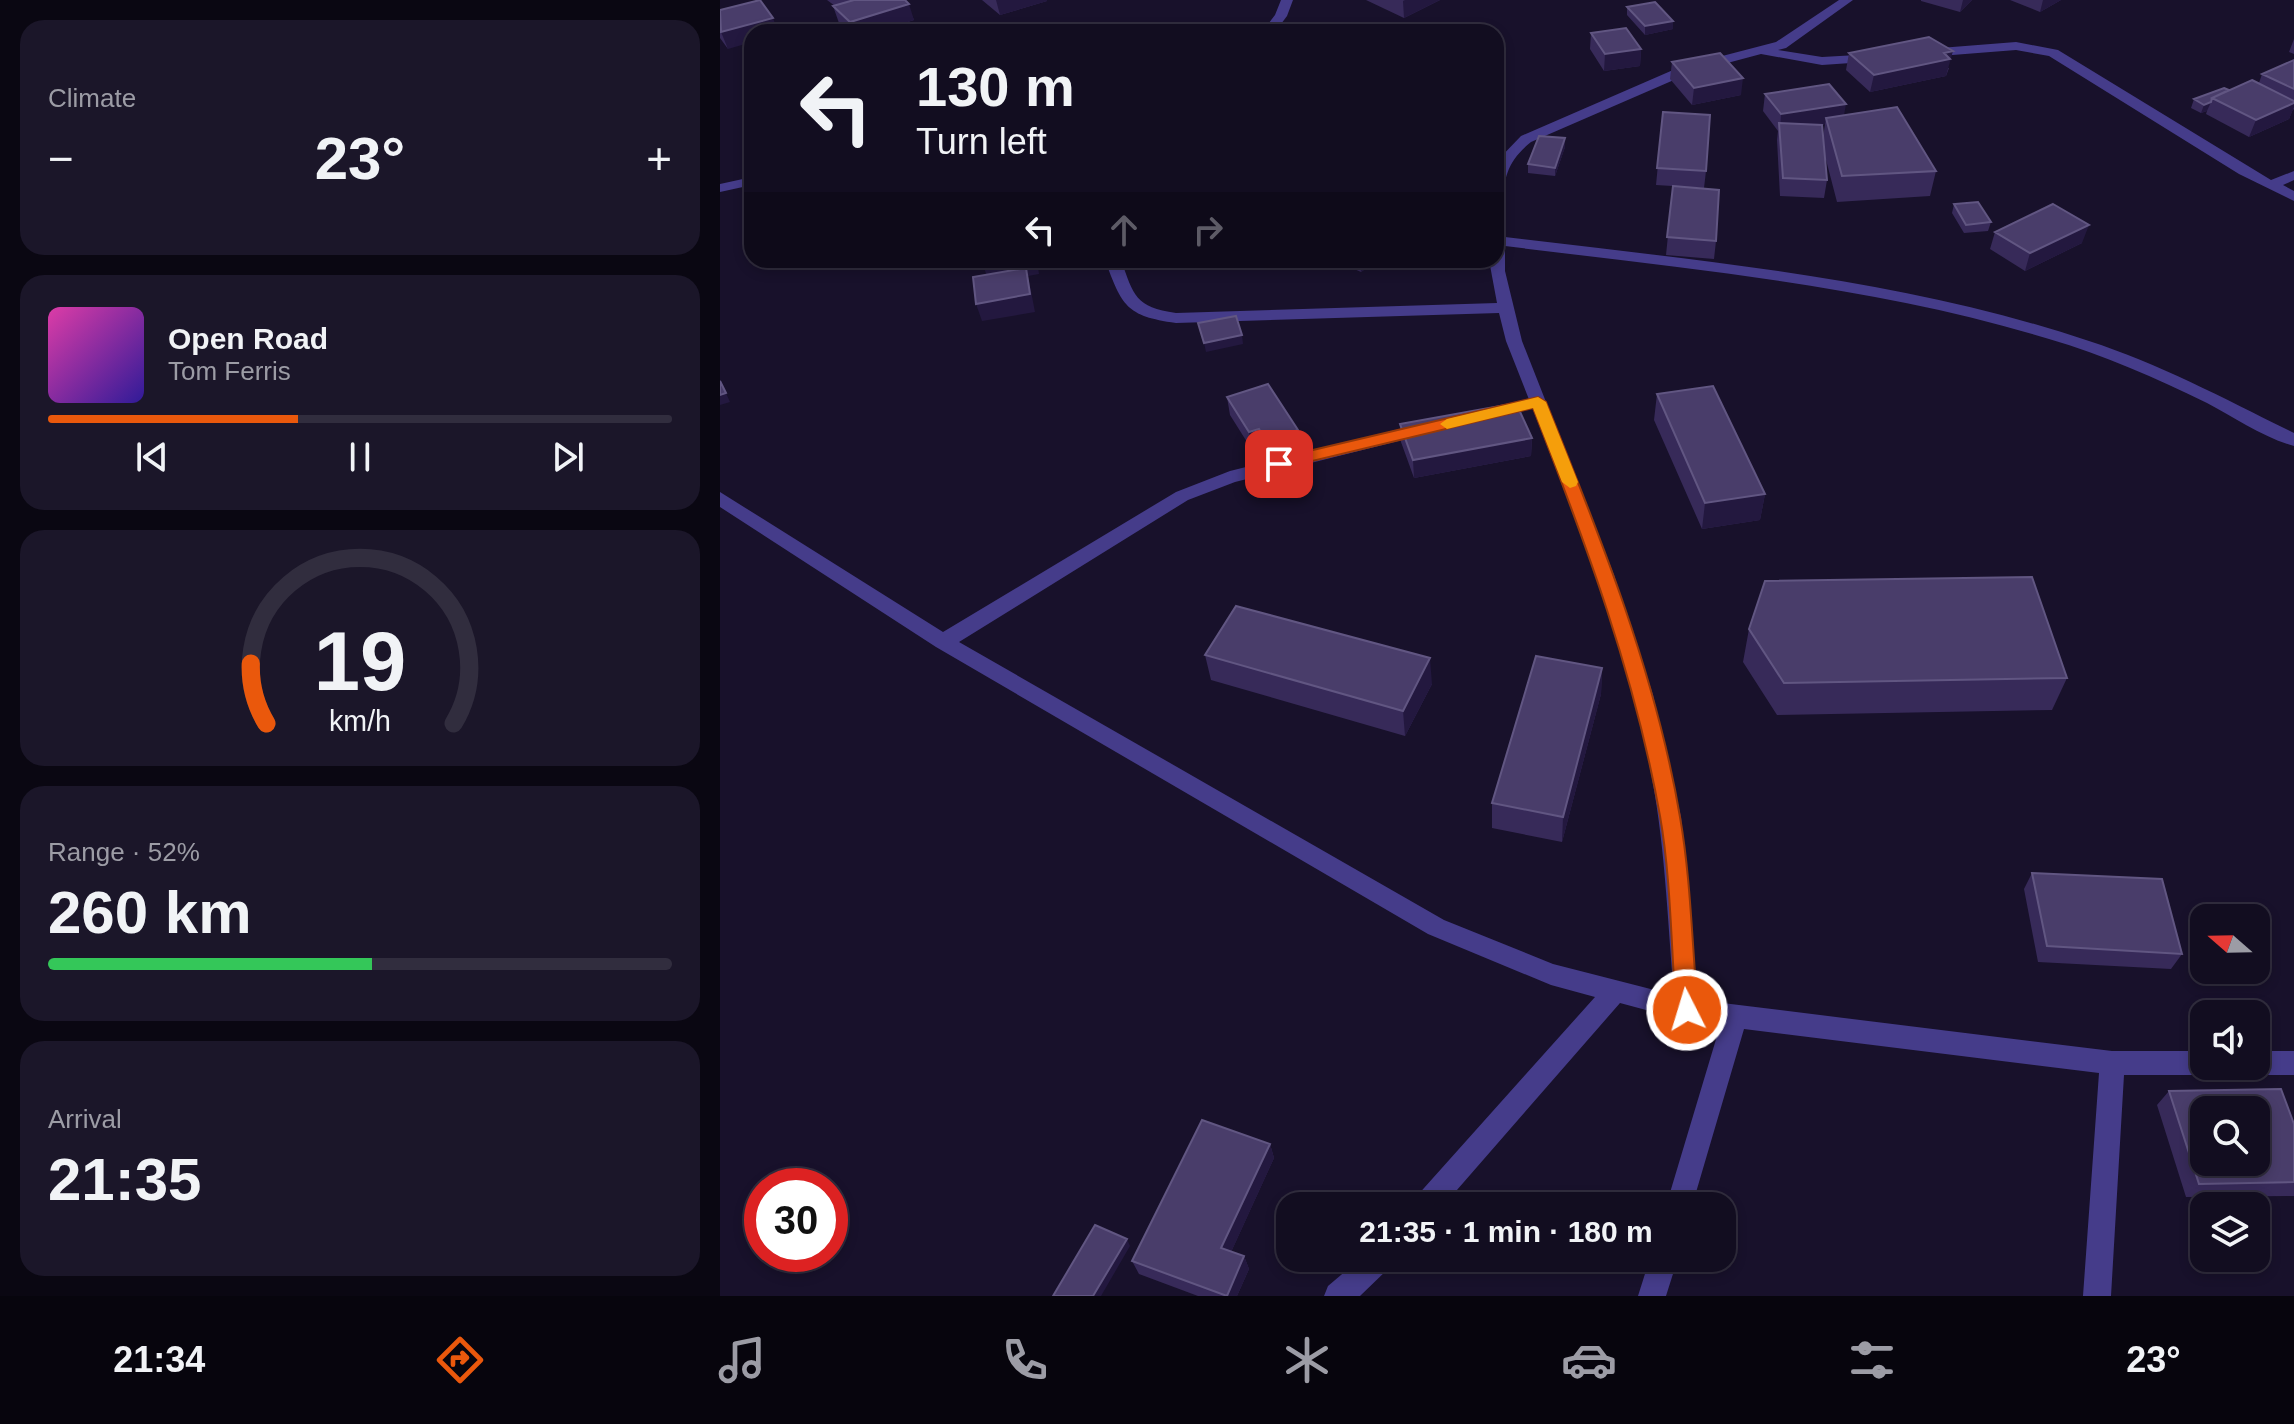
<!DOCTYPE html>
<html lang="en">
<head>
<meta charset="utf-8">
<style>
	body { margin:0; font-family:Arial,sans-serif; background:#1b1629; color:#f1f3f6; height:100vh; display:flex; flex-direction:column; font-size:30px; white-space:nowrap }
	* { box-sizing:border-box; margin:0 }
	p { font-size:26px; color:#9c9ca5 }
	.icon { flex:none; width:44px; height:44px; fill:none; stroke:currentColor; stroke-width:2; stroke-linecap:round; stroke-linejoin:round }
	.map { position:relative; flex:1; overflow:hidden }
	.drawer { display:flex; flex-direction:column; gap:20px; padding:20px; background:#0a0712; width:720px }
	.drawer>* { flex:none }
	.top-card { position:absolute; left:24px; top:24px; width:760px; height:244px; border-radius:24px; box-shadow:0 4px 12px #0003,0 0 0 2px #312d3e; background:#120d20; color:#f1f3f6; overflow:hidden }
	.needle { width:52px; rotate:290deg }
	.fabs { position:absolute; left:1470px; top:904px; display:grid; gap:16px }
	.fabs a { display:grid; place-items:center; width:80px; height:80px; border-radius:16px; background:#120d20; box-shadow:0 4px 12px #0003,0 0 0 2px #312d3e; font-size:40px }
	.speed { position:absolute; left:24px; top:1168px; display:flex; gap:16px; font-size:40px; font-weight:700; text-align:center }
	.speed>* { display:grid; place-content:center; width:104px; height:104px; border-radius:50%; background:#120d20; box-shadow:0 4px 12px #0003,0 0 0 2px #312d3e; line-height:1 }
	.speed .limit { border:12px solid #d22; background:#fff; color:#111 }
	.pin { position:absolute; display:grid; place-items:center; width:68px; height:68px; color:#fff; margin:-34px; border-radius:16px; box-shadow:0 4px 12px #0006 }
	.me { position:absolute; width:88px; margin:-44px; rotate:355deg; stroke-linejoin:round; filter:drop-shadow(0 0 6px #0008) }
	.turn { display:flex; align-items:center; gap:28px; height:168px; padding:0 40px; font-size:36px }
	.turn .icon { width:104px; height:104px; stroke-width:2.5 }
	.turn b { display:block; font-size:56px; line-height:68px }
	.lanes { display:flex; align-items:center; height:76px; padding:0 40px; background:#0003; justify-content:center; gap:40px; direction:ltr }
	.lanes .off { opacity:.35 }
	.big { font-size:60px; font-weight:600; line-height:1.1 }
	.drawer .card { flex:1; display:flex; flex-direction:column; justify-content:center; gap:12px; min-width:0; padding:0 28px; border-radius:24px; background:#1b1629 }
	.drawer .dial { align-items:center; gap:0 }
	.dial svg { height:208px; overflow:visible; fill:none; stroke:#312d3e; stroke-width:7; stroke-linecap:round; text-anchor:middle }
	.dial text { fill:#f1f3f6; stroke:none }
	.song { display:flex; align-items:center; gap:24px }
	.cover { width:96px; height:96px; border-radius:12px; background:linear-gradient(135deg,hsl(320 70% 55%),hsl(250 70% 35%)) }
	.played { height:8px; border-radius:4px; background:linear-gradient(90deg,#ea580c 40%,#312d3e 40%) }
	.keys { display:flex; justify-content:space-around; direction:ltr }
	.heat { display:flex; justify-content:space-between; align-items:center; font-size:44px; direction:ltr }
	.charge { height:12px; border-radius:6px; background:linear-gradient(90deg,#34c759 52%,#312d3e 0) }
	.trip { position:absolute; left:556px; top:1192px; width:460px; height:80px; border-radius:24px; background:#120d20; box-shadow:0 4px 12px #0003,0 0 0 2px #312d3e; font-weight:600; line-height:80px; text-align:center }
	.tabs { display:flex; height:128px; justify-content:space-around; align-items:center; background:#07050d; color:#9c9ca5 }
	.tabs .icon { width:56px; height:56px }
	.tabs .active { color:#ea580c }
	.tabs b { font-size:36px; color:#f1f3f6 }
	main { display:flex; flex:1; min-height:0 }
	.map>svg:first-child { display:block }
</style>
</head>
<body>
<main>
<section class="drawer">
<div class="card"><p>Climate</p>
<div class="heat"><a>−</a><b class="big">23°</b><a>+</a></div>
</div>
<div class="card">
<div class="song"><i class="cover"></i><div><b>Open Road</b><p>Tom Ferris</p></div></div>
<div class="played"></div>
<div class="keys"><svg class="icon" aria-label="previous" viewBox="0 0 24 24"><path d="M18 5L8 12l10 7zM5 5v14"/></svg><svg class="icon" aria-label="pause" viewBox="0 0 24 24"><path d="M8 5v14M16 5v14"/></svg><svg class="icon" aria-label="next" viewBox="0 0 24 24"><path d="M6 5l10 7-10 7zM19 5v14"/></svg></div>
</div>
<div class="card dial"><svg viewBox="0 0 100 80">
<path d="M14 69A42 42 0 1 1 86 69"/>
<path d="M14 69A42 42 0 0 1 8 46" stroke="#ea580c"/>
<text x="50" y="56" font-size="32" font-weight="700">19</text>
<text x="50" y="72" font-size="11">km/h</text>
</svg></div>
<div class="card"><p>Range · 52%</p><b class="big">260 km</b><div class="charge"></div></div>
<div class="card"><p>Arrival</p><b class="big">21:35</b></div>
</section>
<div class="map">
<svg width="1574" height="1296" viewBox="0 0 1574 1296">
	<rect width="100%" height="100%" fill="#18112b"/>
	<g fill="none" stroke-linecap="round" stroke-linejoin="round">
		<!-- minor -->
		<path fill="#453c8a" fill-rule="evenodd" d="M 561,0 L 573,0 L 567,16 L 555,32 L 542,32 L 555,15 Z
			M 1119,0 L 1133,0 L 1066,48 L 1058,50 L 1102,57 L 1155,54 L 1161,58 L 1160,61 L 1102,65 L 1041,54 L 970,73 L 811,142 C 776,170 784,197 785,237 C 981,261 1181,278 1369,341 C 1440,364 1507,400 1574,433 L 1574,446 C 1544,438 1514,417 1487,403 C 1436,378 1384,355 1329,339 C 1153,285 967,269 785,246 L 785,271 L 802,341 L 894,575 L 933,695 L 961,817 L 978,1000 L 1392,1051 L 1484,1051 L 1484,1066 L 1495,1066 L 1493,1071 L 1484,1075 L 1404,1075 L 1391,1296 L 1363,1296 L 1379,1073 L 1024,1029 L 972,1206 L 946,1206 L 1000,1026 L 967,1021 L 900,1003 L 723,1206 L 692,1206 L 696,1197 L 875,997 L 831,985 L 708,934 L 216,647 L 0,507 L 0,492 L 223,632 L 456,492 L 510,471 L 704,423 L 710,425 L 713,429 L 710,433 L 515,482 L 468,500 L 239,642 L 724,920 L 833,964 L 954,995 C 947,914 945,834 927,754 C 895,612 839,476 786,341 L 779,313 L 456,323 C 406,316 402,306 385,260 L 401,260 C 414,296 415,307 456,313 L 777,303 L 769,260 L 776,260 L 776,162 L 801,136 L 960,67 L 1056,42 Z
			M 1296,42 L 1338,50 L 1551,180 L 1574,171 L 1574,180 L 1563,185 L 1574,191 L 1574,201 L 1519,174 L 1329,56 L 1296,50 L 1207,57 L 1201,53 L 1207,49 Z
			M 32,177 L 32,185 L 0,192 L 0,184 Z
			M 1536,1051 L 1574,1051 L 1574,1075 L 1536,1075 L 1527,1071 L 1525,1066 L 1536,1066 Z
			M 641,1258 L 673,1258 L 669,1268 L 640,1296 L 604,1296 L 608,1286 Z
			M 930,1258 L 958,1258 L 946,1296 L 918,1296 Z"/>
	</g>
	<!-- wall -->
	<path fill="#372a59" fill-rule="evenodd" d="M 107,0 L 185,0 L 194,20 L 156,32 L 129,32 L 119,23 L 113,6 L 115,6 Z
		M 262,0 L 327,0 L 327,1 L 280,15 Z
		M 646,0 L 720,0 L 684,18 Z
		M 1201,0 L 1252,0 L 1240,12 L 1201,1 Z
		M 1290,0 L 1341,0 L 1320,12 Z
		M 907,7 L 953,29 L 925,35 L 907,15 Z
		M 0,10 L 8,49 L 0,38 Z
		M 871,33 L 921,49 L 920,66 L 884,71 L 870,49 Z
		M 1574,39 L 1574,54 L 1569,52 Z
		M 1129,53 L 1229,68 L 1226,76 L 1150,92 L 1126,70 Z
		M 1574,60 L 1574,110 L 1573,109 L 1569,119 L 1529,137 L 1486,114 L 1487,111 L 1481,113 L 1471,108 L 1474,99 L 1539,83 L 1542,74 Z
		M 952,62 L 1021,95 L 972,105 L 950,79 Z
		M 1045,94 L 1124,115 L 1216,171 L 1210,196 L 1117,202 L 1104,152 L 1107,180 L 1104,198 L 1060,196 L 1057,140 L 1058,131 L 1043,111 ZM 1105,124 L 1103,137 L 1102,125 Z
		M 943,112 L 986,171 L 984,188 L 936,185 Z
		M 845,147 L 835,176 L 808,173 L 808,164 Z
		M 953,186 L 996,241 L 994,259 L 946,255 Z
		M 1234,204 L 1271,222 L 1268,231 L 1244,233 L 1232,213 Z
		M 1275,232 L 1362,243 L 1305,271 L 1270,249 Z
		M 614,260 L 658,260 L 641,272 Z
		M 937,394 L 1045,494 L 1040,520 L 982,529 L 934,420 Z
		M 507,397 L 578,430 L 580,448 L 549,458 L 542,447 L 532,450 L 510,415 Z
		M 680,424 L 812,438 L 811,456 L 694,478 L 681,442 Z
		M 1029,629 L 1347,678 L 1332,710 L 1057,715 L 1023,662 Z
		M 485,655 L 712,684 L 685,736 L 491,680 Z
		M 882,668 L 881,694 L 842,842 L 772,828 L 772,803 Z
		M 1312,873 L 1462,954 L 1451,969 L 1318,962 L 1304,889 Z
		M 1449,1091 L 1574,1124 L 1574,1196 L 1466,1197 L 1437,1105 Z
		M 550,1144 L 554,1158 L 511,1252 L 524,1256 L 529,1269 L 517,1296 L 478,1296 L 419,1274 L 412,1261 Z"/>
	<!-- shaded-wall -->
	<path fill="#23183f" d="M 276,0 L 327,0 L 327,1 L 280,15 Z
		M 685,0 L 720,0 L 684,18 L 683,1 Z
		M 1243,0 L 1252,0 L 1240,12 Z
		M 1323,0 L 1341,0 L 1320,12 Z
		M 189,4 L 194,20 L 156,32 L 133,32 L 130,22 Z
		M 53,18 L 58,32 L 32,32 L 32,42 L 8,49 L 1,32 Z
		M 953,21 L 953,29 L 925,35 L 925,26 Z
		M 921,49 L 920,66 L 884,71 L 885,54 Z
		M 1233,51 L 1226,76 L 1150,92 L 1154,75 Z
		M 1023,78 L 1021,95 L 972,105 L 974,88 Z
		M 1491,102 L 1487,111 L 1481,113 L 1484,105 Z
		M 1574,103 L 1574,107 L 1569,119 L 1529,137 L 1536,120 Z
		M 1126,104 L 1123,121 L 1106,118 L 1105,124 L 1060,131 L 1061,114 Z
		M 845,138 L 845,147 L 835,176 L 835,168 Z
		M 1369,225 L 1362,243 L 1305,271 L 1310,253 Z
		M 292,260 L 317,260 L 319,274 L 308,276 L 315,312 L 262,321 L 256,304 L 269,282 L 263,265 Z
		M 645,260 L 658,260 L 641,272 L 640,263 Z
		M 522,335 L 523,344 L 486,352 L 484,343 Z
		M 0,380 L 10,402 L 0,405 Z
		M 539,429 L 542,447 L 532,450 L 529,432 Z
		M 578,430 L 580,448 L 549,458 L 546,441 Z
		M 812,438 L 811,456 L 694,478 L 693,460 Z
		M 1045,494 L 1040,520 L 982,529 L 985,503 Z
		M 710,658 L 712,684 L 685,736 L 683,711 Z
		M 882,668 L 881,694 L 842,842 L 843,817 Z
		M 550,1144 L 554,1158 L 507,1261 L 501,1248 Z
		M 407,1239 L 410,1246 L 381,1296 L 373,1296 Z
		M 524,1256 L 529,1269 L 517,1296 L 507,1296 Z"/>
	<!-- building -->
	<path fill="#493d6a" stroke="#615682" stroke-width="2" fill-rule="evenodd" d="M 40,0 L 53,18 L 1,32 L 0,10 Z
		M 134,0 L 185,0 L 189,4 L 130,22 L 113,6 Z
		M 935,2 L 953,21 L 925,26 L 907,7 Z
		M 906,28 L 921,49 L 885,54 L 871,33 Z
		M 1209,37 L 1233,51 L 1224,53 L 1230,59 L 1154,75 L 1129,53 Z
		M 1000,53 L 1023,78 L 974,88 L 952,62 Z
		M 1574,60 L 1574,89 L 1542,74 Z
		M 1532,80 L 1574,101 L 1574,103 L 1536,120 L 1492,98 Z
		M 1109,84 L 1126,104 L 1061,114 L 1045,94 Z
		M 1504,88 L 1509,90 L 1492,98 L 1491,102 L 1484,105 L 1474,99 Z
		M 1177,107 L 1216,171 L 1122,176 L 1106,118 Z
		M 943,112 L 990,115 L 986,171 L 937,168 Z
		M 1059,123 L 1102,125 L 1107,180 L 1063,178 Z
		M 819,136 L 845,138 L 835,168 L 808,164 Z
		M 953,186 L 999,190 L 996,241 L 947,237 Z
		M 1258,202 L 1271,222 L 1246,225 L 1234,204 Z
		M 1333,204 L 1369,225 L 1310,253 L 1275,232 Z
		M 263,260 L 292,260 L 263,265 Z
		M 632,260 L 645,260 L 640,263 Z
		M 306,268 L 310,294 L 256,304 L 253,277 Z
		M 516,316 L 522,335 L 484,343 L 478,323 Z
		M 0,381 L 6,393 L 0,395 Z
		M 548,384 L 578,430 L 546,441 L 539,429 L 529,432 L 507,397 Z
		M 993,386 L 1045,494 L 985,503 L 937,394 Z
		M 796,403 L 812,438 L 693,460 L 680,424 Z
		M 1312,577 L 1347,678 L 1064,683 L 1029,629 L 1045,581 Z
		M 516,606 L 710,658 L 683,711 L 485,655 Z
		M 816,656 L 882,668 L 843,817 L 772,803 Z
		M 1312,873 L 1442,879 L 1462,954 L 1327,946 Z
		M 1561,1089 L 1574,1124 L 1574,1182 L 1479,1184 L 1449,1091 ZM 1484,1110 L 1536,1110 L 1536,1162 L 1484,1162 Z
		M 482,1120 L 550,1144 L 501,1248 L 524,1256 L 507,1296 L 412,1261 Z
		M 375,1225 L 407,1239 L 373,1296 L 333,1296 Z"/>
	<!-- route -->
	<path fill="#ea580c" stroke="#983908" stroke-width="2" d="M 818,397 L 826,402 C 880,536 936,674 960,817 C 971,880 972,946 978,1010 L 975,1017 L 967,1020 L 959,1017 L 956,1010 C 951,946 951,879 940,816 C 915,675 865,541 813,408 L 559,469 L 551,464 L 559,458 Z"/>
	<!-- slow -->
	<path fill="#f59e0b" d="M 818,397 L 826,402 L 858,482 L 856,486 L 850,488 L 842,482 L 813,408 L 727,429 L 720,424 L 727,419 Z"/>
</svg>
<div class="fabs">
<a><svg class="needle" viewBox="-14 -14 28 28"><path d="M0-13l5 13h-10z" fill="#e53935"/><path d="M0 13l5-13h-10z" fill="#9c9ca5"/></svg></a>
<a><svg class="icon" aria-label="sound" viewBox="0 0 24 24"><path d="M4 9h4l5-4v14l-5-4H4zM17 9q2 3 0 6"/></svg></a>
<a><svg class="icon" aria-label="search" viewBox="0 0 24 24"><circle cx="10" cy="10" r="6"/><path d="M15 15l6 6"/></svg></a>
<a><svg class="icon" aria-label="layers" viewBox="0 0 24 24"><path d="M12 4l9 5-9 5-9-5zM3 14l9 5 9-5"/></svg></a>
</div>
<div class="speed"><div class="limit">30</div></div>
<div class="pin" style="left:559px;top:464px;background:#d93025"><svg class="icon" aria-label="arrive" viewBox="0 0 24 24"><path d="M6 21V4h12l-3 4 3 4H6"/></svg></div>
<svg class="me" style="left:967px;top:1010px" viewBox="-20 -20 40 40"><circle r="17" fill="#ea580c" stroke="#fff" stroke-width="3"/><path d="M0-11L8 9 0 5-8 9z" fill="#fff"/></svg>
<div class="trip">21:35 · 1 min · 180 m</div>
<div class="top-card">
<div class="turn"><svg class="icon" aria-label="left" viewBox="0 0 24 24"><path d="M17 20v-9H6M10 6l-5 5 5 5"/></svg><div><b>130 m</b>Turn left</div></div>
<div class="lanes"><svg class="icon" aria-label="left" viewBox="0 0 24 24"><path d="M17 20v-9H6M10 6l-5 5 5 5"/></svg><svg class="icon off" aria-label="ahead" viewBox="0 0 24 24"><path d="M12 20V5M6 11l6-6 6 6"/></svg><svg class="icon off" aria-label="right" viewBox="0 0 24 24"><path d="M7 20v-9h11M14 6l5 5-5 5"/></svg></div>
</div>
</div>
</main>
<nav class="tabs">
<b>21:34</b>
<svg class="icon active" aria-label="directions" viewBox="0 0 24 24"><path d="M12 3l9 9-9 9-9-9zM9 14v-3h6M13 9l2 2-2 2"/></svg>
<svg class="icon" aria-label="music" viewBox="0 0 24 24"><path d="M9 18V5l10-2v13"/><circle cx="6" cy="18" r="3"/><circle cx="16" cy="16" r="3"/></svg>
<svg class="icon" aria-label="phone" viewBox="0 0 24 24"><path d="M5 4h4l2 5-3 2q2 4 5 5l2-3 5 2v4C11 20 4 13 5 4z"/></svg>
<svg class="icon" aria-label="climate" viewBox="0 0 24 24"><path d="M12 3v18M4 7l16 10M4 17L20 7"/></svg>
<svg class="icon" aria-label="car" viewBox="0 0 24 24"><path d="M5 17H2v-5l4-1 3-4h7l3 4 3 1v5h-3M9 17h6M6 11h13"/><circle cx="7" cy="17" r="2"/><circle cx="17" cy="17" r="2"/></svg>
<svg class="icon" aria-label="filters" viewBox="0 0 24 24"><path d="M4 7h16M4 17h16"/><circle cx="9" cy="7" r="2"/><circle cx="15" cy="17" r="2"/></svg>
<b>23°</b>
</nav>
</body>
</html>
